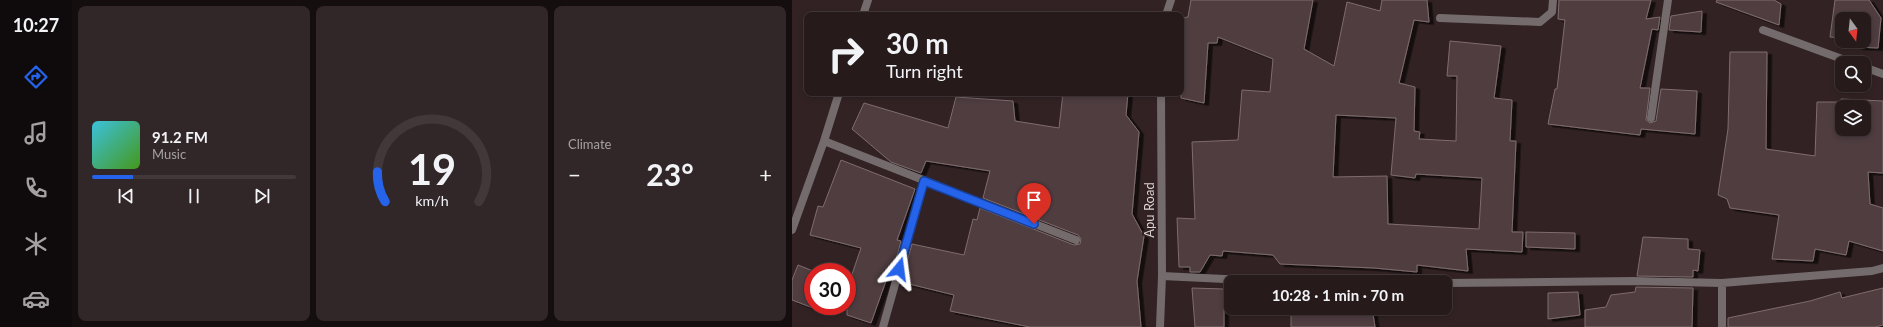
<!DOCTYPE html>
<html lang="en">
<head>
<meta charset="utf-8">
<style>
	body { margin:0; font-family:Lato,sans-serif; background:#322728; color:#f1f3f6; height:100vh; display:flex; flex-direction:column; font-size:15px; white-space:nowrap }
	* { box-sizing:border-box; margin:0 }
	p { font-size:13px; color:#a4a1a3 }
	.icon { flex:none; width:22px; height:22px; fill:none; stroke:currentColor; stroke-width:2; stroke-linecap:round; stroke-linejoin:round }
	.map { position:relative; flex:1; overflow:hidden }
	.details { display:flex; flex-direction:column; gap:6px; padding:6px; background:#150e0f; width:720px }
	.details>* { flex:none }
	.banner { position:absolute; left:12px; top:12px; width:380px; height:84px; border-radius:8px; box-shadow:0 2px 6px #0003,0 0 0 1px #42383a; background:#261a1b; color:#f1f3f6; overflow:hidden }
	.needle { width:26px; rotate:165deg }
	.fabs { position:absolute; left:1043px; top:12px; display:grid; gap:8px }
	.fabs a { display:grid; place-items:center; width:36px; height:36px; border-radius:8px; background:#261a1b; box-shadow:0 2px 6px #0003,0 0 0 1px #42383a; font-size:20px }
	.speed { position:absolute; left:12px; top:263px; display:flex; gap:8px; font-size:20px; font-weight:700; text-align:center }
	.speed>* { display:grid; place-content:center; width:52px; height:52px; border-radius:50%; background:#261a1b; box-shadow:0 2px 6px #0003,0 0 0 1px #42383a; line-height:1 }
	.speed .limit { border:6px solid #d22; background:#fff; color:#111 }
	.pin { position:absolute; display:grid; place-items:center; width:34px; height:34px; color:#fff; margin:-41px -17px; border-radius:50% 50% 50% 0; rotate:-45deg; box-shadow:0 0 4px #0007 }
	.pin .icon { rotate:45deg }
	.me { position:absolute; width:44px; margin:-22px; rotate:16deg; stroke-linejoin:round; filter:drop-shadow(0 0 3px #0008) }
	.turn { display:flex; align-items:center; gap:14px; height:84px; padding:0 16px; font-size:18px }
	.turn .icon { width:52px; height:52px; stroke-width:2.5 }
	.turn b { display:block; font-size:28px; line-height:34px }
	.big { font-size:30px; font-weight:700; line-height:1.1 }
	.details .tile { flex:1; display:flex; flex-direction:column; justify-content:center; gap:6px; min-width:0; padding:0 14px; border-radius:8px; background:#322728 }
	.details .dial { align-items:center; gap:0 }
	.dial svg { height:104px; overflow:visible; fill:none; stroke:#42383a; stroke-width:7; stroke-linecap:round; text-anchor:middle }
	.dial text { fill:#f1f3f6; stroke:none }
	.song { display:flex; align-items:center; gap:12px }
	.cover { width:48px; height:48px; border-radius:6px; background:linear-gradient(135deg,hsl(190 70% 55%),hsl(100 70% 35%)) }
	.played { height:4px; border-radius:2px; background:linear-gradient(90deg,#2563eb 20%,#42383a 20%) }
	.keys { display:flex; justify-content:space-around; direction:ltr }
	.heat { display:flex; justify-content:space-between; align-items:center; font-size:22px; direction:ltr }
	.details .tiles { flex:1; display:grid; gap:6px; grid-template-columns:repeat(3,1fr) }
	.trip { position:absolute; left:432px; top:275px; width:228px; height:40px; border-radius:8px; background:#261a1b; box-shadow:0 2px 6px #0003,0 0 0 1px #42383a; font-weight:700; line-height:40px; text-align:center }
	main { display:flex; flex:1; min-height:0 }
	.tabs { display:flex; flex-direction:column; width:72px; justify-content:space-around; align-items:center; background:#0f0a0b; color:#a4a1a3 }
	.tabs .icon { width:28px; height:28px }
	.tabs .selected { color:#2563eb }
	.tabs b { font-size:18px; color:#f1f3f6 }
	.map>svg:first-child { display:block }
</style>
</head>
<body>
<main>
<nav class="tabs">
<b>10:27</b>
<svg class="icon selected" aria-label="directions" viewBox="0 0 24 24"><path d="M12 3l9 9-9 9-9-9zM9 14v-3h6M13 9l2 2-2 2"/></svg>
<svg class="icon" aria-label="music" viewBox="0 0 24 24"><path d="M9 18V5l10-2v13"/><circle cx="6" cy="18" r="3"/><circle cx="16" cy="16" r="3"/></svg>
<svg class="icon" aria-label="phone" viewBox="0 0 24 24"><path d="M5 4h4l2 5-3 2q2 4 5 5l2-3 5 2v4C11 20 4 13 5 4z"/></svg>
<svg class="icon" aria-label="climate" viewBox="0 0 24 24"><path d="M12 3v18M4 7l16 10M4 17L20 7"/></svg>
<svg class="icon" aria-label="car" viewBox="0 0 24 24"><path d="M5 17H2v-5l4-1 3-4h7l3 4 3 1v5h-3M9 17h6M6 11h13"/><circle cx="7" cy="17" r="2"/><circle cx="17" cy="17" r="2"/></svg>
</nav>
<section class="details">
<div class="tiles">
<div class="tile">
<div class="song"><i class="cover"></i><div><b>91.2 FM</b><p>Music</p></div></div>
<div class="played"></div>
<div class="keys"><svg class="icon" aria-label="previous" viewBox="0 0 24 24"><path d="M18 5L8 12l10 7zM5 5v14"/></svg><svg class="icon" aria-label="pause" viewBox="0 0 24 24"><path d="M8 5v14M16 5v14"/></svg><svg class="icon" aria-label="next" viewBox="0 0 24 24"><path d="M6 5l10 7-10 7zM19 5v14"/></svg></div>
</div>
<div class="tile dial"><svg viewBox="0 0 100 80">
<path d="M14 69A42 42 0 1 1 86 69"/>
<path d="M14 69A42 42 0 0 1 8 46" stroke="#2563eb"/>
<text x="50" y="56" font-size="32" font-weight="700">19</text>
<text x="50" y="72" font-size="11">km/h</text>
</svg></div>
<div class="tile"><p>Climate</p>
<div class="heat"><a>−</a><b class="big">23°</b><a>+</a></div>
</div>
</div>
</section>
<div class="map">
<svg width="1091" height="327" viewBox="0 0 1091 327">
	<defs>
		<filter id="shadow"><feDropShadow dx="4.5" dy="2.5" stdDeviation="0" flood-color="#0009"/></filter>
	</defs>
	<rect width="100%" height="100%" fill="#322224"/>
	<!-- building -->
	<path fill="#4f3d3f" stroke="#7f6c6e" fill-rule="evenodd" filter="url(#shadow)" d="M 399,0 L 521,0 L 512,49 L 542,66 L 555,2 L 588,11 L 590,0 L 635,0 L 637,22 L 622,20 L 607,83 L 623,87 L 622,131 L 628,132 L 627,139 L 664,141 L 665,76 L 655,76 L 658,41 L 709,46 L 702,98 L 720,100 L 718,141 L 724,141 L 720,232 L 731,232 L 730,252 L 674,249 L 676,271 L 625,265 L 625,272 L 582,268 L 488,264 L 481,255 L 431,251 L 430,256 L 418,255 L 408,272 L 398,272 L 398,267 L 387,267 L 385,218 L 403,219 L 400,142 L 446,140 L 450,90 L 478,92 L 481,59 L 426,37 L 425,43 L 416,43 L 412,103 L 389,98 L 389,18 L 396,17 ZM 544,115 L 604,118 L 599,175 L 623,178 L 624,174 L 690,178 L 687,229 L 596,224 L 595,176 L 541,177 Z
		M 767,0 L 859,0 L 854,19 L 868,17 L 866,30 L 860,29 L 848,88 L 858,88 L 854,120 L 858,123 L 864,121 L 869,89 L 905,91 L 903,134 L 849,129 L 848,135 L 756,124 L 763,89 L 765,89 L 773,20 L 766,19 Z
		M 925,0 L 982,0 L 989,4 L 987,25 L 924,2 Z
		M 1043,0 L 1077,0 L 1089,18 L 1086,48 L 1066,47 L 1064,41 L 1072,41 L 1072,19 L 1050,19 L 1050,38 L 1038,37 Z
		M 910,11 L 909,32 L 877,30 L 879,16 Z
		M 938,52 L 975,52 L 974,149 L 1023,156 L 1025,102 L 1049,102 L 1049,99 L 1091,101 L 1091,173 L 1076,172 L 1078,204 L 1091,208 L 1091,251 L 1057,241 L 1054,255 L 1023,249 L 1021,261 L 980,259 L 987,215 L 938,208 L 935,199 L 926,195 L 936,129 ZM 1050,107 L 1072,107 L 1072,129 L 1050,129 Z
		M 271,93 L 336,93 L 334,115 L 347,132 L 340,214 L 352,236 L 345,281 L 349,327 L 238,327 L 158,311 L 162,295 L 109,282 L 120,244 L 172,255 L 181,219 L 185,220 L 188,208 L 282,245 L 288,244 L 289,239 L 286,235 L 191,198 L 198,171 L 134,161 L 129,173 L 99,162 L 60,129 L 72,103 L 156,128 L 164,97 L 221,101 L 223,121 L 267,128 Z
		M 49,160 L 123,189 L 105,240 L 109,241 L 99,279 L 95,278 L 79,323 L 55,315 L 55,289 L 69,248 L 18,235 L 26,206 L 31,207 Z
		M 734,232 L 783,233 L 783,249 L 734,247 Z
		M 851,237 L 896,239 L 896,249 L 908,250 L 906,271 L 901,270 L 901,277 L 845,276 Z
		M 6,265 L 21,271 L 21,308 L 0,300 L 0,280 Z
		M 844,287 L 901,288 L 900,327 L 793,327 L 793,310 L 814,307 L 819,295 L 843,292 Z
		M 400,288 L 432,289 L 432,327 L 403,327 Z
		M 1091,288 L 1091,325 L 1083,327 L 936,327 L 936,318 L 1018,301 L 1048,292 L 1050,298 Z
		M 786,292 L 788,315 L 756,319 L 756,293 Z
		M 499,308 L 580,308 L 583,327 L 499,327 Z"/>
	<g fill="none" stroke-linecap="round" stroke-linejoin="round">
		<!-- street -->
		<path stroke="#746b6c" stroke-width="8" d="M 71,15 L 76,0
			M 374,15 L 379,0
			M 648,18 L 748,22 L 760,12 L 761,0
			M 971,30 L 1061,63
			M 1072,67 L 1091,74
			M 859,118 L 876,0
			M 32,141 L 284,240
			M 0,230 L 32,141 L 47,93
			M 370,276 L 494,282
			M 653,283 L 842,281 L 930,283 L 1080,271 L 1091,268
			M 930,283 L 930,327
			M 91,327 L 132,181
			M 368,327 L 370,276 L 369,93"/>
	</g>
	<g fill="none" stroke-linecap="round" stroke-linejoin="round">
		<defs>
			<path id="route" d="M 107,269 L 132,181 L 242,224"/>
		</defs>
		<!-- route casing -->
		<use href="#route" stroke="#184099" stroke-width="10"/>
		<!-- route -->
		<use href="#route" stroke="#2563eb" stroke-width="7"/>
	</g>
	<g text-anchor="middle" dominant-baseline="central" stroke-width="4" stroke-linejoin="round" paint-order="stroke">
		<!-- street labels -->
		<g font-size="13" fill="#ddd2d2" stroke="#322224">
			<text transform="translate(357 210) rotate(-90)">Apu Road</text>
		</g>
	</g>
</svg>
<div class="fabs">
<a><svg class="needle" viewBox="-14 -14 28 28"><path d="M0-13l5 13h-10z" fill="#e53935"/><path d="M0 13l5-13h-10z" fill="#a4a1a3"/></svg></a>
<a><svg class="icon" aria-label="search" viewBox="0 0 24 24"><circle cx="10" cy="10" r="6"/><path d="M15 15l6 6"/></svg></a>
<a><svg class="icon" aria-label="layers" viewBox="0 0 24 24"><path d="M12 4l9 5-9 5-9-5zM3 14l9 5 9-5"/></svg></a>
</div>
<div class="speed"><div class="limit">30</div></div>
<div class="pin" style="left:242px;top:224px;background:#d93025"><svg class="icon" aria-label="arrive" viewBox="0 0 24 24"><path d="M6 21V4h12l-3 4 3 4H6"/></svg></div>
<svg class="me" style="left:107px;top:269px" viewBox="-20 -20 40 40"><path d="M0-17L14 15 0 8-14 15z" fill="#2563eb" stroke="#fff" stroke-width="4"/></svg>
<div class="trip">10:28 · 1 min · 70 m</div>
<div class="banner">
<div class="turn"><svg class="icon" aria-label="right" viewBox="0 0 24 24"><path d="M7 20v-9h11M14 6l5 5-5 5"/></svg><div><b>30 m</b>Turn right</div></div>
</div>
</div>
</main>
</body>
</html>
